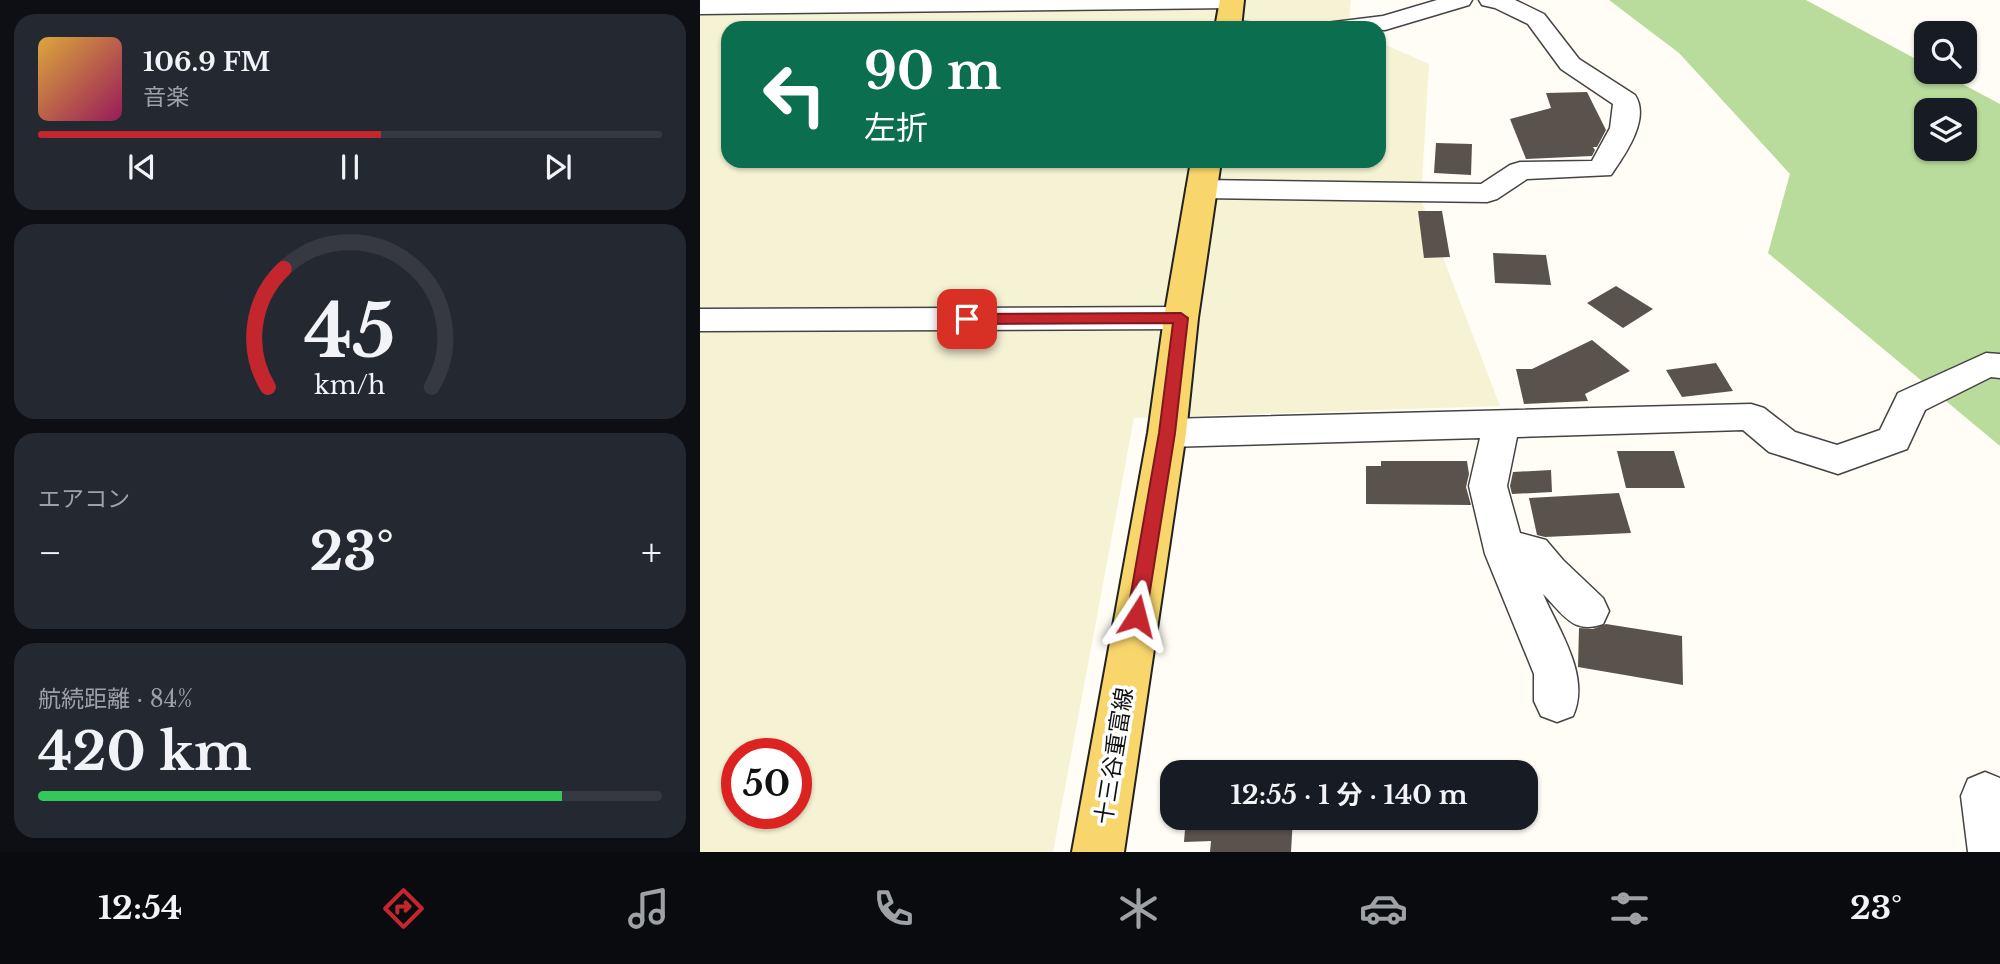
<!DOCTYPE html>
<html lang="ja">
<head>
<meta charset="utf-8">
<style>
	body { margin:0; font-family:"Libre Baskerville","Noto Sans JP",serif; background:#242831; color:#f1f3f6; height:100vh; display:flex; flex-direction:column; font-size:26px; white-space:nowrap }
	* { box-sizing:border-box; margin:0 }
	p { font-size:23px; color:#9ea1a6 }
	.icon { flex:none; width:38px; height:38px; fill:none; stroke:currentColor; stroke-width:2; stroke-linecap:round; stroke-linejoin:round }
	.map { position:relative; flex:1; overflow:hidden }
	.details { display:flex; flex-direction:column; gap:14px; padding:14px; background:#0d0f14; width:700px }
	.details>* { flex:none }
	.hud { position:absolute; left:21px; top:21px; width:665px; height:147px; border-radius:21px; box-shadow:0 2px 5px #0004; background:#0b6e4f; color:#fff; overflow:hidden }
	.fabs { position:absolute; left:1214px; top:21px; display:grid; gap:14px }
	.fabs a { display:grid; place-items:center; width:63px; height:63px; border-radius:14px; background:#171b24; box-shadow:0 2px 5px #0004; font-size:35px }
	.speed { position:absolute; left:21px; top:738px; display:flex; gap:14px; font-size:35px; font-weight:700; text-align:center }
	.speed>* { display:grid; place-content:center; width:91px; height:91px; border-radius:50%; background:#171b24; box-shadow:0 2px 5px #0004; line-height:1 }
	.speed .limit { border:10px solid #d22; background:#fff; color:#111 }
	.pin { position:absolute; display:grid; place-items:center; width:60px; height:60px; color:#fff; margin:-30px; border-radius:14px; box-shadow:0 4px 10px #0006 }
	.me { position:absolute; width:77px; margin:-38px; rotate:9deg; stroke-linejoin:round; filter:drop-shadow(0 0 5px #0008) }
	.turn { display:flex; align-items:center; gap:24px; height:147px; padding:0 28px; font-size:32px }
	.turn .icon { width:91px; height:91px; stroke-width:2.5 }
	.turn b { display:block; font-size:49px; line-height:60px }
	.big { font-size:52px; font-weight:700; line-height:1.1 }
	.details .card { flex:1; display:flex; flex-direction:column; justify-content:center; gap:10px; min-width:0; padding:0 24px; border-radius:21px; background:#242831 }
	.details .dial { align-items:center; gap:0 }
	.dial svg { height:182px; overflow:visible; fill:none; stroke:#363941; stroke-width:7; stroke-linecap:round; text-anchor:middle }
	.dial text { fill:#f1f3f6; stroke:none }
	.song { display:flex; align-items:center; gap:21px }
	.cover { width:84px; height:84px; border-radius:10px; background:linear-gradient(135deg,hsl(40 70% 55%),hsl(330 70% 35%)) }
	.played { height:7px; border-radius:4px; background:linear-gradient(90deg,#c4262e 55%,#363941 55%) }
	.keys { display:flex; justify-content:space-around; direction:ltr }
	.heat { display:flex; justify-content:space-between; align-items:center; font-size:38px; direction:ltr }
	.charge { height:10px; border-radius:5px; background:linear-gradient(90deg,#34c759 84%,#363941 0) }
	.trip { position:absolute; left:460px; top:760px; width:378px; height:70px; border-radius:21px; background:#171b24; box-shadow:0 2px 5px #0004; font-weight:700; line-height:70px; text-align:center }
	.dock { display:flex; height:112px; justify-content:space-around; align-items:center; background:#090b0e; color:#9ea1a6 }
	.dock .icon { width:49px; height:49px }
	.dock .selected { color:#c4262e }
	.dock b { font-size:32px; color:#f1f3f6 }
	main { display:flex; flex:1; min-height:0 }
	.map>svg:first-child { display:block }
</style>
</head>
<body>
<main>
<section class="details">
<div class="card">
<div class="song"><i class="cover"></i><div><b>106.9 FM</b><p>音楽</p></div></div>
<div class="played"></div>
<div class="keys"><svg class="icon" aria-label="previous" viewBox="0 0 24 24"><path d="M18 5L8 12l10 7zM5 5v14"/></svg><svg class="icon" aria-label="pause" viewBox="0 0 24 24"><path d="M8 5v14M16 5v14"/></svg><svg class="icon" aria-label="next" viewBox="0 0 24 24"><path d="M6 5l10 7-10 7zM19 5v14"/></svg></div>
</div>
<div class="card dial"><svg viewBox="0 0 100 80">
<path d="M14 69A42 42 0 1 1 86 69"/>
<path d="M14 69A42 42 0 0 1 21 17" stroke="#c4262e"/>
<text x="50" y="56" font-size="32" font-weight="700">45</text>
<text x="50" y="72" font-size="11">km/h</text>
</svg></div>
<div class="card"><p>エアコン</p>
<div class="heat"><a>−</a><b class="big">23°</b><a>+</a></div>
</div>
<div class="card"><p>航続距離 · 84%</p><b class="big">420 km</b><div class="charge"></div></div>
</section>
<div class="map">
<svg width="1300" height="852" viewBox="0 0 1300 852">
	<rect width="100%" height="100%" fill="#fffdf5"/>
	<!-- farmland -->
	<path fill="#f6f3d4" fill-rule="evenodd" d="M 0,0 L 651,0 L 648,28 L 28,28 L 28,161 L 679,161 L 679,42 L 729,64 L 721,200 L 800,406 L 434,418 L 353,852 L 0,852 ZM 37,754 L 96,754 L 96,814 L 37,814 Z"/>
	<!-- forest -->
	<path fill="#b9dc9c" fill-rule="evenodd" d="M 909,0 L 1106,0 L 1227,65 L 1227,72 L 1240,72 L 1300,104 L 1300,446 L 1068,253 L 1090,174 L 979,53 ZM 1227,110 L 1265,110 L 1265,149 L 1227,149 Z"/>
	<!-- building -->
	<path fill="#5a524d" d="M 887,92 L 906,130 L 897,147 L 893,147 L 895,150 L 892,156 L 826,159 L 810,119 L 851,108 L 846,93 Z
		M 736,143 L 772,144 L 771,175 L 734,173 Z
		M 718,211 L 742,211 L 750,257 L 724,258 Z
		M 793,253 L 846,255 L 851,285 L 795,283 Z
		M 916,286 L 953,309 L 923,328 L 887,303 Z
		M 892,340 L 930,371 L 885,394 L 888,401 L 824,404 L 816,369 L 832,369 Z
		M 1016,363 L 1033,391 L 982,397 L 966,370 Z
		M 917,451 L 974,451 L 985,488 L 926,488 Z
		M 681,461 L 767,461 L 769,474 L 766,487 L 771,505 L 666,504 L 666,466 L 681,466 Z
		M 851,470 L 852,492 L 812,494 L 810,486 L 813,472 Z
		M 919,493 L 931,533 L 845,537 L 837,535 L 829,498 Z
		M 906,624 L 982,636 L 983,685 L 878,667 L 879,628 L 893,629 Z
		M 486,817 L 593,817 L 591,852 L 510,852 L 511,841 L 484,842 Z"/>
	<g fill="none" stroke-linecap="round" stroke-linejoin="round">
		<defs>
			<path id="minor" d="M 0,0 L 543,0 L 544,1 L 540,6 L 532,8 L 0,14 Z
				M 737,0 L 772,0 L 769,5 L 685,30 L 622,28 L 626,23 L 683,16 Z
				M 779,0 L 815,0 L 844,14 L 879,59 L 935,95 C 951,119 924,156 911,175 L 827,179 L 797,199 L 787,202 L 501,198 L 491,195 L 486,189 L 491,183 L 501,180 L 781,184 L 810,165 L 820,162 L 892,161 L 910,128 L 913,104 L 861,69 L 828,24 L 795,8 L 782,5 Z
				M 528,21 L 558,23 L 562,28 L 516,28 L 520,23 Z
				M 481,307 L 493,310 L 498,318 L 493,326 L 481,329 L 0,331 L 0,309 Z
				M 1286,353 L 1300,354 L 1300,378 L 1291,377 L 1225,410 L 1207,449 L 1138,474 L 1069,452 L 1043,430 L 817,437 L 807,486 L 820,533 L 846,540 L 863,560 L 903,598 L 909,611 L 903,624 C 873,635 863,614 843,594 C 859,631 891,676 873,716 L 857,722 L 841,716 L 834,701 L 834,674 L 785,554 L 769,486 L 780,438 L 467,447 L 454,443 L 449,433 L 454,423 L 467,419 L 1051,404 L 1064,408 L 1095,432 L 1137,445 L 1180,430 L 1198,393 Z
				M 1285,772 L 1300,778 L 1300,852 L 1268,852 L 1261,796 L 1268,779 Z"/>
			<path id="major" d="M 520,0 L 544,0 L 541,28 L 515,28 Z
				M 491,161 L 521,161 L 498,318 L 486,433 L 424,852 L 372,852 L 448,433 L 464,318 Z"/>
		</defs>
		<!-- minor casing -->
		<use href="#minor" stroke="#444" stroke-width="3"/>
		<!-- major casing -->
		<use href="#major" stroke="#222" stroke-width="4"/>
		<!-- minor -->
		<use href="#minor" fill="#fff" fill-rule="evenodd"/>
		<!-- major -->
		<use href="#major" fill="#f9d66b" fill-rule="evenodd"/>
	</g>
	<!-- route -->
	<path fill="#c4262e" stroke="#7f191e" stroke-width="2" d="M 481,313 L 488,318 L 475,433 L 446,616 L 443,622 L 437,624 L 430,622 L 427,616 L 459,433 L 473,323 L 267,324 L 260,319 L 267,314 Z"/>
	<g text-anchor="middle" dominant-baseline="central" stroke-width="7" stroke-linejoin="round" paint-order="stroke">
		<!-- street labels -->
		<g font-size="23" fill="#111" stroke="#fff">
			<text transform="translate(414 756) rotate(-81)">十三谷重富線</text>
		</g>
	</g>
</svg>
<div class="fabs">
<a><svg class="icon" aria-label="search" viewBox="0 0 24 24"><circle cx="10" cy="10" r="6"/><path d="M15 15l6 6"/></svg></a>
<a><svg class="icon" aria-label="layers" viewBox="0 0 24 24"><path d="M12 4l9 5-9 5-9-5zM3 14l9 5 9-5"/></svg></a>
</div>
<div class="speed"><div class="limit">50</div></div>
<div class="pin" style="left:267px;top:319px;background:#d93025"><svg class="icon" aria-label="arrive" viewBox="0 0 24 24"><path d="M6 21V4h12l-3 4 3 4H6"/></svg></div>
<svg class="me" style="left:437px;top:616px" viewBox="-20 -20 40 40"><path d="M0-17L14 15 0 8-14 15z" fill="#c4262e" stroke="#fff" stroke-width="4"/></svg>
<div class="trip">12:55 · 1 分 · 140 m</div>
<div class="hud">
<div class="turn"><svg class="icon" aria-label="left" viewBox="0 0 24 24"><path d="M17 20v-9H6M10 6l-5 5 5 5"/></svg><div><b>90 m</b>左折</div></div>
</div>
</div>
</main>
<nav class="dock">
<b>12:54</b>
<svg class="icon selected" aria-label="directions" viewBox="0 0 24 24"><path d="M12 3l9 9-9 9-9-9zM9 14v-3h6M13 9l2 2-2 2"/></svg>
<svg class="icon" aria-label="music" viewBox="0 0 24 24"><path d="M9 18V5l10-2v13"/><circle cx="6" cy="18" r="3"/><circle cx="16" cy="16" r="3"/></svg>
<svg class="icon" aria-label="phone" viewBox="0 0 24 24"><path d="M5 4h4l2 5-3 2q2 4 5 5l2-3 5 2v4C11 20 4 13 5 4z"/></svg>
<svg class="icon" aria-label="climate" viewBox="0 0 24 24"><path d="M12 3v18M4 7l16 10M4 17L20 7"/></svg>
<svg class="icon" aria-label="car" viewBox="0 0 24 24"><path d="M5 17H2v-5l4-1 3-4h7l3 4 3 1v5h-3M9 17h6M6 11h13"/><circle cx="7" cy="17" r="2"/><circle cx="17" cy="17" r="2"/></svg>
<svg class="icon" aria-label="filters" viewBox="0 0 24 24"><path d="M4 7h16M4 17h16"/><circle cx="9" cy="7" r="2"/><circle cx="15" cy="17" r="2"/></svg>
<b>23°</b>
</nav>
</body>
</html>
